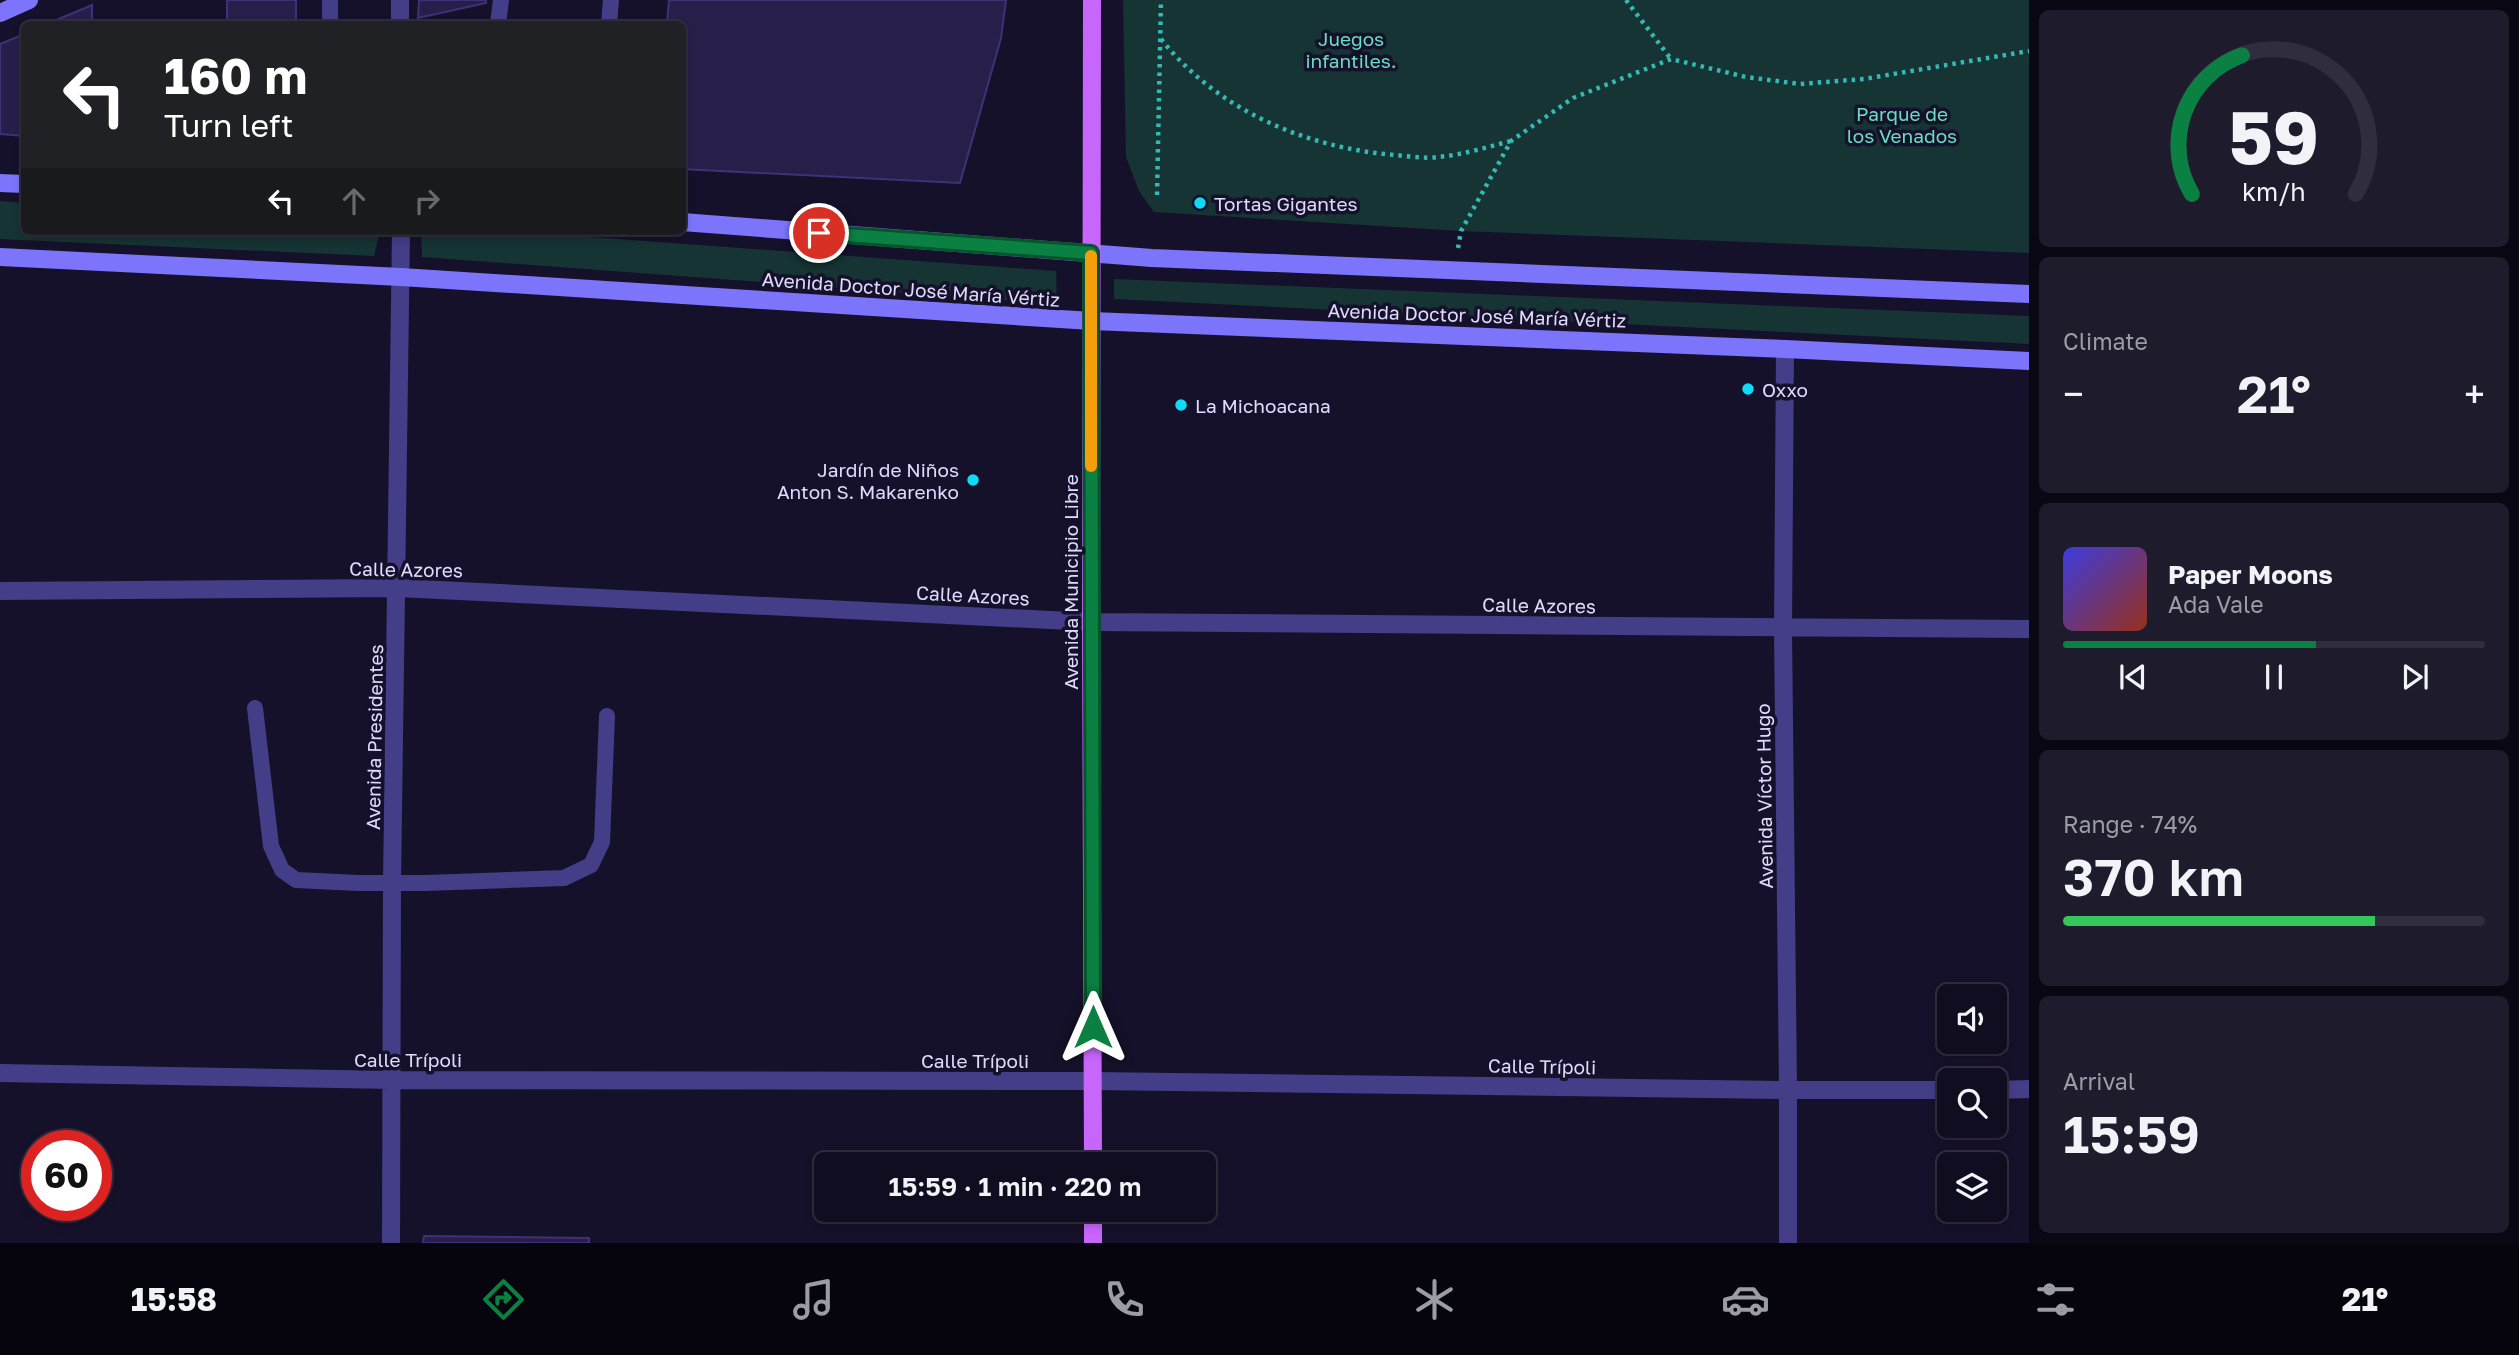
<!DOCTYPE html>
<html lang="en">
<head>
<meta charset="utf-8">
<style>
	body { margin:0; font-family:"Golos Text",sans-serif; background:#1e1b2d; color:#f1f3f6; height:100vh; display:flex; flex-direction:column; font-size:26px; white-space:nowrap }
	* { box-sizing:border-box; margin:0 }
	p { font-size:23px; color:#9c9ca5 }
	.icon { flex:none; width:38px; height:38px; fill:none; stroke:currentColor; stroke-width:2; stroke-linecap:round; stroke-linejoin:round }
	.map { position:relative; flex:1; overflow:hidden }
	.panel { display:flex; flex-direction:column; gap:10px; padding:10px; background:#090712; width:490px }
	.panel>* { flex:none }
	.hud { position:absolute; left:21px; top:21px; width:665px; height:214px; border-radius:10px; box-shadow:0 4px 10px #0003,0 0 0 2px #302d3e; background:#202124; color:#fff; overflow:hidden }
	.buttons { position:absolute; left:1937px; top:984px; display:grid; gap:14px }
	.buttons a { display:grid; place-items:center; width:70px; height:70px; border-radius:10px; background:#100d20; box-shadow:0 4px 10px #0003,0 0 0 2px #302d3e; font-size:35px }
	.speed { position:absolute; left:21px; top:1130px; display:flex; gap:14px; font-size:35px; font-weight:700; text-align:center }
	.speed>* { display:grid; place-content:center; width:91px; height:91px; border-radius:50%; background:#100d20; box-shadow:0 4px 10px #0003,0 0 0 2px #302d3e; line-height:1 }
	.speed .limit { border:10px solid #d22; background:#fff; color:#111 }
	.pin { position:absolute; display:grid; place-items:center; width:60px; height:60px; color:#fff; margin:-30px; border:4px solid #fff; border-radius:50%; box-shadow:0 2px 7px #0007 }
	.me { position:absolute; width:77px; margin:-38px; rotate:0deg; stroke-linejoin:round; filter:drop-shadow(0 0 5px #0008) }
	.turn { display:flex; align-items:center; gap:24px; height:147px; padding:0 28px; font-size:32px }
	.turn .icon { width:91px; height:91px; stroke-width:2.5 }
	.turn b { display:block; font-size:49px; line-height:60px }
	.lanes { display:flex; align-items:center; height:66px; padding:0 28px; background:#0003; justify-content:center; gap:35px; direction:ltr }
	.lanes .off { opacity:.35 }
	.big { font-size:52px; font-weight:600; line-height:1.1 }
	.panel .tile { flex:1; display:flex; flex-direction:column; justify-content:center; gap:10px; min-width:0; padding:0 24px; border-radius:10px; background:#1e1b2d }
	.panel .dial { align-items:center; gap:0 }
	.dial svg { height:182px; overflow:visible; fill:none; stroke:#302d3e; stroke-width:7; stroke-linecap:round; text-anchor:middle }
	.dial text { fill:#f1f3f6; stroke:none }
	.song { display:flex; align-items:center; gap:21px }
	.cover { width:84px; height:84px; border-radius:10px; background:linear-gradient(135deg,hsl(240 70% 55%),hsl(10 70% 35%)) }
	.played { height:7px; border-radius:4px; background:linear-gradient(90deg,#0b8043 60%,#302d3e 60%) }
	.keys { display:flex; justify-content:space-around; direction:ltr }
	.heat { display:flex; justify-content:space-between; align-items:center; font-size:38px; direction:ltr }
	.charge { height:10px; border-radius:5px; background:linear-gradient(90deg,#34c759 74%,#302d3e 0) }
	.trip { position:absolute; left:814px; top:1152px; width:402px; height:70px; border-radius:10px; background:#100d20; box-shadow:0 4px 10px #0003,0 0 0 2px #302d3e; font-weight:600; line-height:70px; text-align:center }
	.tab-bar { display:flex; height:112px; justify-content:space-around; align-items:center; background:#06050d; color:#9c9ca5 }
	.tab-bar .icon { width:49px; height:49px }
	.tab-bar .active { color:#0b8043 }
	.tab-bar b { font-size:32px; color:#f1f3f6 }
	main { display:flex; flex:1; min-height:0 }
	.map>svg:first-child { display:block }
</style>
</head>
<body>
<main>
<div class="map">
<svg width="2029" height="1243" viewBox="0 0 2029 1243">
	<rect width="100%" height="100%" fill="#16112a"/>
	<!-- green -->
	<path fill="#153433" d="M 1123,0 L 2029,0 L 2029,253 L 1461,231 L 1154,212 L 1139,191 L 1126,157 Z
		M 0,201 L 24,203 L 24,231 L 380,231 L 374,256 L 0,239 Z
		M 421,231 L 507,231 L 1056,271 L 1057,304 L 422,257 Z
		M 1114,279 L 2029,316 L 2029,344 L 1114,299 Z"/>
	<!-- building -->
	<path fill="#281e4a" stroke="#403176" stroke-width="2" d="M 227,0 L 296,0 L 296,24 L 227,24 Z
		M 419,0 L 486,0 L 486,3 L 418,18 Z
		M 669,0 L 1006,0 L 1001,38 L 960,183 L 682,169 L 682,24 L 667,24 Z
		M 92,5 L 92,24 L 47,24 Z
		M 24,34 L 24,136 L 0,134 L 0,44 Z
		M 424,1236 L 589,1238 L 589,1243 L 423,1243 Z"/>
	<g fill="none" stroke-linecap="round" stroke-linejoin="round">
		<!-- path -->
		<path stroke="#34b9b5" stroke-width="4.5" stroke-dasharray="3.5 5" stroke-linecap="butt" d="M 1626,0 L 1671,59
			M 1161,39 C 1217,110 1306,148 1395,155 C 1408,156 1424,159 1438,157 C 1462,155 1487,147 1511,141
			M 1157,195 L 1161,0
			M 1458,248 L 1461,231 L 1511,141 L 1573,98 L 1671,59 L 1746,77 L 1800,84 L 1864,79 L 2029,51"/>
		<!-- service -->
		<path stroke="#433e87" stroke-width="16" d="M 330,0 L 330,24
			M 498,24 L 501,0
			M 609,24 L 611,0
			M 255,708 L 271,846 L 282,870 L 296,880 L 358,883 L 425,883 L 564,878 L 591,865 L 602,842 L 607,716"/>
		<!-- minor -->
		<path stroke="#433e87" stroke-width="18" d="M 400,0 L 400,24
			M 1785,349 L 1783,629 L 1788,1090 L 1788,1243
			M 0,591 L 398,588 L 1091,622 L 2029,629
			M 0,1073 L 392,1080 L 1093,1081 L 1788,1090 L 1950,1090
			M 1995,1090 L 2029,1089
			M 391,1243 L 392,883 L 401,231"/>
		<!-- secondary -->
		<path stroke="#7c75fb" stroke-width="18" d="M 0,13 L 29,0
			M 0,183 L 24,184
			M 682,222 L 1152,258 L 2029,294
			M 0,257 L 401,277 L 1092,321 L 1785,349 L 2029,361"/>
		<!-- primary -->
		<path stroke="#c766fb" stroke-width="18" d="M 1092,0 L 1091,622 L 1093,1164
			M 1093,1243 L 1093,1209"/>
	</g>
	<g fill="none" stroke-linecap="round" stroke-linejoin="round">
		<defs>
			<path id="route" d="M 819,233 L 1091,253 L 1093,1027"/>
		</defs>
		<!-- route casing -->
		<use href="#route" stroke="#07532c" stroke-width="18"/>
		<!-- route -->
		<use href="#route" stroke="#0b8043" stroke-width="12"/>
		<!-- slow -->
		<path stroke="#f59e0b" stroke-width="12" d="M 1091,466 L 1091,256"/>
	</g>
	<!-- markers -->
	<g fill="#0ddbf8" stroke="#16112a" stroke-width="2.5">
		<circle cx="1200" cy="203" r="7"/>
		<circle cx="1748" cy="389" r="7"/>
		<circle cx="1181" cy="405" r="7"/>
		<circle cx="973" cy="480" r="7"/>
	</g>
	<g text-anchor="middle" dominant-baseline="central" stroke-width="7" stroke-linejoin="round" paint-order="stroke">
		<!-- park labels -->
		<g font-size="19" fill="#68dec3" stroke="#16112a">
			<text x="1351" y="38">Juegos<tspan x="1351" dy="22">infantiles.</tspan></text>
			<text x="1902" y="113">Parque de<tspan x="1902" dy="22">los Venados</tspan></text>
		</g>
		<!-- poi labels -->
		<g font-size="19" fill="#e0dbfe" stroke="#16112a" text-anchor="start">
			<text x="1214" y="203">Tortas Gigantes</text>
			<text x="1762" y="389">Oxxo</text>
			<text x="1195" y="405">La Michoacana</text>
			<text x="959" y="469" text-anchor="end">Jardín de Niños<tspan x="959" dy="22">Anton S. Makarenko</tspan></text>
		</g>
		<!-- street labels -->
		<g font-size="19" fill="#e0dbfe" stroke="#16112a">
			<text transform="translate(911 289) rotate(4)">Avenida Doctor José María Vértiz</text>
			<text transform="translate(1477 315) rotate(2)">Avenida Doctor José María Vértiz</text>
			<text transform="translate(406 569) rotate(1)">Calle Azores</text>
			<text transform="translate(1070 582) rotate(-90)">Avenida Municipio Libre</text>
			<text transform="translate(973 595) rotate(3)">Calle Azores</text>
			<text transform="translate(1539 605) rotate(1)">Calle Azores</text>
			<text transform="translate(374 737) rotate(-89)">Avenida Presidentes</text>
			<text transform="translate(1764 796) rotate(-91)">Avenida Víctor Hugo</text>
			<text x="408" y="1059">Calle Trípoli</text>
			<text x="975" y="1060">Calle Trípoli</text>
			<text transform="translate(1542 1066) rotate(1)">Calle Trípoli</text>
		</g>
	</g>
</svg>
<div class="buttons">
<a><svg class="icon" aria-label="sound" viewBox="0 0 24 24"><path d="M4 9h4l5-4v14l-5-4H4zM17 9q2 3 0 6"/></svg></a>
<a><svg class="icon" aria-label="search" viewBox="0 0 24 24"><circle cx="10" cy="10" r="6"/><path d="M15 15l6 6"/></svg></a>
<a><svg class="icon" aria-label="layers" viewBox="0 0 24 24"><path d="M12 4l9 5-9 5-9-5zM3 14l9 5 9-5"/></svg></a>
</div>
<div class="speed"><div class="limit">60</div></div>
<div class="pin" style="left:819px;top:233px;background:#d93025"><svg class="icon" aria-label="arrive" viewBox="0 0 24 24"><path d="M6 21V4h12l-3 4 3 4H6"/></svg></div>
<svg class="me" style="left:1093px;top:1027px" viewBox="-20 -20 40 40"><path d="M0-17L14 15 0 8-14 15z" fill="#0b8043" stroke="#fff" stroke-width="4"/></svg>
<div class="trip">15:59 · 1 min · 220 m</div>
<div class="hud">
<div class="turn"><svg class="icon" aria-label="left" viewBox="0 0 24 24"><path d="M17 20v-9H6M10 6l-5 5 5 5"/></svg><div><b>160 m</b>Turn left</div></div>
<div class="lanes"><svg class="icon" aria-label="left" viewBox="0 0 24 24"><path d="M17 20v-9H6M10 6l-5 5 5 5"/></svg><svg class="icon off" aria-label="ahead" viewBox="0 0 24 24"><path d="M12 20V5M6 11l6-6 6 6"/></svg><svg class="icon off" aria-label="right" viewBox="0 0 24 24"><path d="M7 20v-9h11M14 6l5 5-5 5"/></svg></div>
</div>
</div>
<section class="panel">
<div class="tile dial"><svg viewBox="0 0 100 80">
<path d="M14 69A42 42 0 1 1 86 69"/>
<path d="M14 69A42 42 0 0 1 36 8" stroke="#0b8043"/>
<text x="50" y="56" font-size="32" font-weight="700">59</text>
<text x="50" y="72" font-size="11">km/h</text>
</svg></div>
<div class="tile"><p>Climate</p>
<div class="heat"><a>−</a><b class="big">21°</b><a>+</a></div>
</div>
<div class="tile">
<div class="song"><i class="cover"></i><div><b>Paper Moons</b><p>Ada Vale</p></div></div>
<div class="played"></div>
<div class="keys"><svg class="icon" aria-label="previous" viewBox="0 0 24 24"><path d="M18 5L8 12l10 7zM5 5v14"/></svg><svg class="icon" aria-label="pause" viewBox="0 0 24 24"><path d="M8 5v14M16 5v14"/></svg><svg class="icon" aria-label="next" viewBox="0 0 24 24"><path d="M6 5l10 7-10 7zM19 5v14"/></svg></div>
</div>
<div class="tile"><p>Range · 74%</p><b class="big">370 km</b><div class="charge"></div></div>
<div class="tile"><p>Arrival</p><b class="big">15:59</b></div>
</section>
</main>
<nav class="tab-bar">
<b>15:58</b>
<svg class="icon active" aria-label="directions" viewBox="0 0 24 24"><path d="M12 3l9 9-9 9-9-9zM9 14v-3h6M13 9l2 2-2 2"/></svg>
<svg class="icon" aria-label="music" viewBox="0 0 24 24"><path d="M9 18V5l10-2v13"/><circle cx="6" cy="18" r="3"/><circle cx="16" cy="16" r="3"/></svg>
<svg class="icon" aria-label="phone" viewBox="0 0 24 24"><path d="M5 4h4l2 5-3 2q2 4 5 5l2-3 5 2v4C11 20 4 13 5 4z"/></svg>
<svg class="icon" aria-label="climate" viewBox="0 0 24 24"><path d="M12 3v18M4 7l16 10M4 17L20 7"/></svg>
<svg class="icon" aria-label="car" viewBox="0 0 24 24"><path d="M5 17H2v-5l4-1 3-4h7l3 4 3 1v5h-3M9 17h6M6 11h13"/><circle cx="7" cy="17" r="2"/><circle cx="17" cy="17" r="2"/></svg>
<svg class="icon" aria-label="filters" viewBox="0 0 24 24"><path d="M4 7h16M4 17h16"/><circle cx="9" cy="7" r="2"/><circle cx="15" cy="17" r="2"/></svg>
<b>21°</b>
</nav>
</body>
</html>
